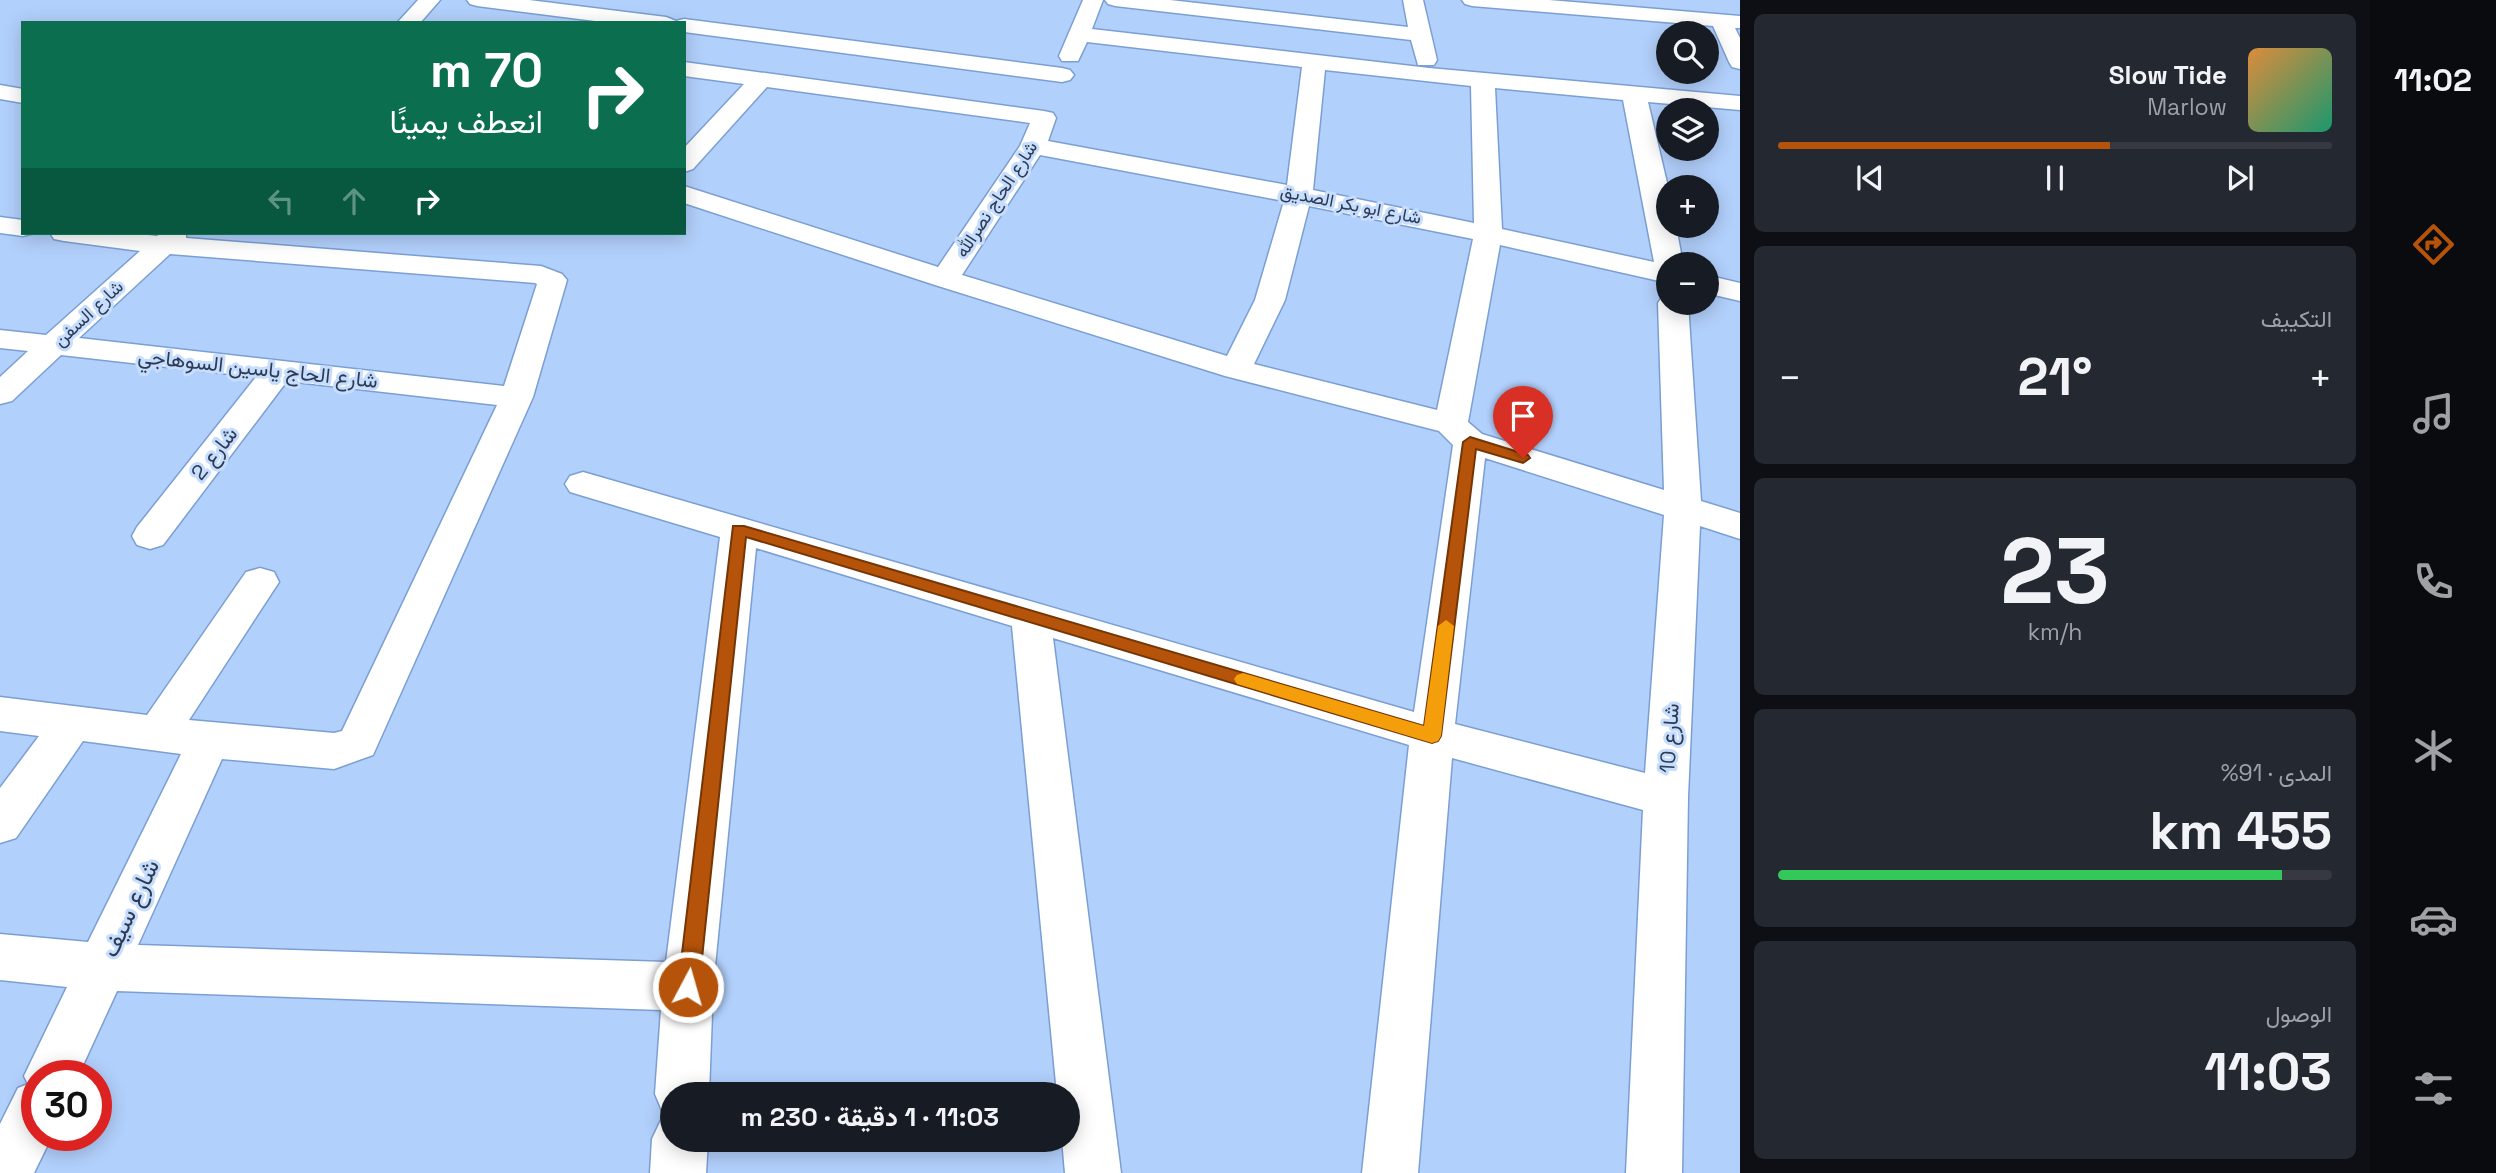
<!DOCTYPE html>
<html lang="ar">
<head>
<meta charset="utf-8">
<style>
	body { margin:0; font-family:"Space Grotesk",Vazirmatn,sans-serif; background:#242831; color:#f1f3f6; direction:rtl; height:100vh; display:flex; flex-direction:column; font-size:26px; white-space:nowrap }
	* { box-sizing:border-box; margin:0 }
	p { font-size:23px; color:#9ea1a6 }
	.icon { flex:none; width:38px; height:38px; fill:none; stroke:currentColor; stroke-width:2; stroke-linecap:round; stroke-linejoin:round }
	.map { position:relative; flex:1; overflow:hidden; direction:ltr }
	.details { display:flex; flex-direction:column; gap:14px; padding:14px; background:#0d0f14; width:630px }
	.details>* { flex:none }
	.guide { position:absolute; left:21px; top:21px; width:665px; height:214px; border-radius:0px; box-shadow:0 4px 18px #0003; direction:rtl; background:#0b6e4f; color:#fff; overflow:hidden }
	.controls { position:absolute; left:1656px; top:21px; display:grid; gap:14px }
	.controls a { display:grid; place-items:center; width:63px; height:63px; border-radius:50%; background:#171b24; box-shadow:0 4px 18px #0003; font-size:35px }
	.speed { position:absolute; left:21px; top:1060px; display:flex; gap:14px; font-size:35px; font-weight:700; text-align:center }
	.speed>* { display:grid; place-content:center; width:91px; height:91px; border-radius:50%; background:#171b24; box-shadow:0 4px 18px #0003; line-height:1 }
	.speed .limit { border:10px solid #d22; background:#fff; color:#111 }
	.pin { position:absolute; display:grid; place-items:center; width:60px; height:60px; color:#fff; margin:-72px -30px; border-radius:50% 50% 50% 0; rotate:-45deg; box-shadow:0 0 7px #0007 }
	.pin .icon { rotate:45deg }
	.me { position:absolute; width:77px; margin:-38px; rotate:6deg; stroke-linejoin:round; filter:drop-shadow(0 0 5px #0008) }
	.turn { display:flex; align-items:center; gap:24px; height:147px; padding:0 28px; font-size:32px }
	.turn .icon { width:91px; height:91px; stroke-width:2.5 }
	.turn b { display:block; font-size:49px; line-height:60px }
	.lanes { display:flex; align-items:center; height:66px; padding:0 28px; background:#0003; justify-content:center; gap:35px; direction:ltr }
	.lanes .off { opacity:.35 }
	.big { font-size:52px; font-weight:700; line-height:1.1 }
	.details .card { flex:1; display:flex; flex-direction:column; justify-content:center; gap:10px; min-width:0; padding:0 24px; border-radius:10px; background:#242831 }
	.details .dial { align-items:center; gap:0 }
	.dial b { font-size:91px; line-height:1 }
	.song { display:flex; align-items:center; gap:21px }
	.cover { width:84px; height:84px; border-radius:10px; background:linear-gradient(135deg,hsl(30 70% 55%),hsl(160 70% 35%)) }
	.played { height:7px; border-radius:4px; background:linear-gradient(90deg,#b45309 60%,#363941 60%) }
	.keys { display:flex; justify-content:space-around; direction:ltr }
	.heat { display:flex; justify-content:space-between; align-items:center; font-size:38px; direction:ltr }
	.charge { height:10px; border-radius:5px; background:linear-gradient(90deg,#34c759 91%,#363941 0) }
	.trip { position:absolute; left:660px; top:1082px; width:420px; height:70px; border-radius:35px; background:#171b24; box-shadow:0 4px 18px #0003; font-weight:700; line-height:70px; text-align:center; direction:rtl }
	main { display:flex; flex:1; min-height:0 }
	.menu { display:flex; flex-direction:column; width:126px; justify-content:space-around; align-items:center; background:#090b0e; color:#9ea1a6 }
	.menu .icon { width:49px; height:49px }
	.menu .selected { color:#b45309 }
	.menu b { font-size:32px; color:#f1f3f6 }
	.map>svg:first-child { display:block }
</style>
</head>
<body>
<main>
<nav class="menu">
<b>11:02</b>
<svg class="icon selected" aria-label="directions" viewBox="0 0 24 24"><path d="M12 3l9 9-9 9-9-9zM9 14v-3h6M13 9l2 2-2 2"/></svg>
<svg class="icon" aria-label="music" viewBox="0 0 24 24"><path d="M9 18V5l10-2v13"/><circle cx="6" cy="18" r="3"/><circle cx="16" cy="16" r="3"/></svg>
<svg class="icon" aria-label="phone" viewBox="0 0 24 24"><path d="M5 4h4l2 5-3 2q2 4 5 5l2-3 5 2v4C11 20 4 13 5 4z"/></svg>
<svg class="icon" aria-label="climate" viewBox="0 0 24 24"><path d="M12 3v18M4 7l16 10M4 17L20 7"/></svg>
<svg class="icon" aria-label="car" viewBox="0 0 24 24"><path d="M5 17H2v-5l4-1 3-4h7l3 4 3 1v5h-3M9 17h6M6 11h13"/><circle cx="7" cy="17" r="2"/><circle cx="17" cy="17" r="2"/></svg>
<svg class="icon" aria-label="filters" viewBox="0 0 24 24"><path d="M4 7h16M4 17h16"/><circle cx="9" cy="7" r="2"/><circle cx="15" cy="17" r="2"/></svg>
</nav>
<section class="details">
<div class="card">
<div class="song"><i class="cover"></i><div><b>Slow Tide</b><p>Marlow</p></div></div>
<div class="played"></div>
<div class="keys"><svg class="icon" aria-label="previous" viewBox="0 0 24 24"><path d="M18 5L8 12l10 7zM5 5v14"/></svg><svg class="icon" aria-label="pause" viewBox="0 0 24 24"><path d="M8 5v14M16 5v14"/></svg><svg class="icon" aria-label="next" viewBox="0 0 24 24"><path d="M6 5l10 7-10 7zM19 5v14"/></svg></div>
</div>
<div class="card"><p>التكييف</p>
<div class="heat"><a>−</a><b class="big">21°</b><a>+</a></div>
</div>
<div class="card dial"><b>23</b><p>km/h</p></div>
<div class="card"><p>المدى · 91%</p><b class="big">455 km</b><div class="charge"></div></div>
<div class="card"><p>الوصول</p><b class="big">11:03</b></div>
</section>
<div class="map">
<svg width="1740" height="1173" viewBox="0 0 1740 1173">
	<rect width="100%" height="100%" fill="#b2d0fc"/>
	<g fill="none" stroke-linecap="round" stroke-linejoin="round">
		<defs>
			<path id="street" d="M 418,0 L 440,0 L 420,23 L 397,23 Z
				M 467,0 L 529,0 L 666,17 L 676,21 L 684,19 L 1062,68 L 1070,70 L 1074,75 L 1070,80 L 1062,82 L 684,32 L 684,23 L 611,23 L 477,6 L 470,4 Z
				M 1083,0 L 1103,0 L 1092,29 L 1429,68 L 1740,96 L 1740,110 L 1648,102 L 1668,187 L 1668,226 L 1676,226 L 1683,264 L 1668,264 L 1668,283 L 1500,245 L 1468,422 L 1482,434 L 1664,490 L 1658,303 L 1662,297 L 1668,295 L 1668,303 L 1688,303 L 1701,501 L 1740,513 L 1740,539 L 1700,526 L 1688,797 L 1682,1173 L 1626,1173 L 1643,810 L 1452,758 L 1418,1173 L 1362,1173 L 1409,745 L 1053,638 L 1121,1173 L 1065,1173 L 1062,1139 L 1068,1139 L 1068,1094 L 1057,1094 L 1012,626 L 756,548 L 713,987 L 709,1094 L 672,1094 L 672,1139 L 708,1139 L 706,1173 L 650,1173 L 652,1139 L 661,1120 L 670,1116 L 663,1113 L 655,1094 L 661,1010 L 117,991 L 78,1076 L 37,1076 L 37,1136 L 52,1136 L 34,1173 L 0,1173 L 0,1124 L 18,1088 L 28,1084 L 24,1076 L 67,987 L 0,980 L 0,934 L 88,942 L 181,754 L 83,741 L 16,838 L 0,843 L 0,788 L 39,736 L 0,731 L 0,697 L 147,715 L 246,572 L 260,568 L 274,572 L 279,582 L 189,720 L 334,733 L 342,731 L 497,405 L 287,381 L 163,545 L 150,549 L 137,545 L 132,536 L 137,527 L 256,377 L 61,355 L 12,401 L 0,404 L 0,377 L 28,351 L 0,348 L 0,330 L 46,335 L 140,251 L 64,241 L 54,239 L 50,233 L 131,233 L 157,236 L 160,233 L 186,233 L 186,238 L 541,266 L 562,274 L 567,280 L 533,397 L 373,755 L 334,769 L 222,759 L 138,945 L 666,962 L 720,537 L 570,492 L 565,484 L 570,476 L 583,472 L 1414,712 L 1453,445 L 1439,431 L 1225,376 L 935,285 L 684,203 L 684,186 L 938,267 L 1020,146 L 1030,123 L 767,87 L 693,169 L 684,172 L 684,148 L 744,84 L 684,76 L 684,62 L 1044,111 L 1053,113 L 1056,118 L 1048,141 L 1287,185 L 1302,67 L 1087,42 L 1078,61 L 1062,61 L 1059,56 ZM 1325,70 L 1471,86 L 1474,223 L 1313,190 ZM 1495,88 L 1623,100 L 1654,262 L 1502,229 ZM 1040,155 L 1284,201 L 1255,300 L 1227,356 L 962,275 ZM 1309,206 L 1473,239 L 1437,410 L 1254,364 L 1285,300 ZM 170,254 L 535,283 L 537,284 L 504,386 L 79,338 ZM 1485,458 L 1664,515 L 1645,773 L 1455,724 Z
				M 1105,0 L 1170,0 L 1408,27 L 1403,0 L 1423,0 L 1437,60 L 1434,65 L 1418,65 L 1411,40 L 1115,6 L 1108,4 Z
				M 1462,0 L 1549,0 L 1740,16 L 1740,28 L 1735,28 L 1740,38 L 1740,69 L 1732,67 L 1729,62 L 1713,26 L 1472,6 L 1465,4 Z
				M 0,85 L 23,89 L 23,103 L 0,99 Z
				M 0,217 L 23,220 L 23,233 L 34,233 L 23,236 L 0,233 Z
				M 1706,275 L 1740,283 L 1740,301 L 1706,293 Z"/>
		</defs>
		<!-- street casing -->
		<use href="#street" stroke="#7b9fd3" stroke-width="3"/>
		<!-- street -->
		<use href="#street" fill="#fff" fill-rule="evenodd"/>
	</g>
	<!-- route -->
	<path fill="#b45309" stroke="#753606" stroke-width="2" d="M 1470,437 L 1528,455 L 1530,458 L 1523,463 L 1476,449 L 1441,736 L 1438,741 L 1432,743 L 746,537 L 699,987 L 696,994 L 688,997 L 681,994 L 678,987 L 733,526 L 744,526 L 1424,726 L 1463,442 Z"/>
	<!-- slow -->
	<path fill="#f59e0b" d="M 1446,620 L 1454,626 L 1441,736 L 1438,741 L 1432,743 L 1237,684 L 1234,679 L 1237,675 L 1243,673 L 1424,726 L 1438,626 Z"/>
	<g text-anchor="middle" dominant-baseline="central" stroke-width="6" stroke-linejoin="round" paint-order="stroke">
		<!-- far-street labels -->
		<g font-size="18" fill="#2c3b51" stroke="#c6ddfe">
			<text transform="translate(996 199) rotate(-57)">شارع الحاج نصرالله</text>
			<text transform="translate(1351 204) rotate(11)">شارع ابو بكر الصديق</text>
			<text transform="translate(88 313) rotate(-43)">شارع السفن</text>
		</g>
		<!-- street labels -->
		<g font-size="21" fill="#2c3b51" stroke="#c6ddfe">
			<text transform="translate(258 368) rotate(6)">شارع الحاج ياسين السوهاجي</text>
			<text transform="translate(214 453) rotate(-52)">شارع 2</text>
			<text transform="translate(1669 738) rotate(-86)">شارع 10</text>
		</g>
		<!-- near-street labels -->
		<g font-size="24" fill="#2c3b51" stroke="#c6ddfe">
			<text transform="translate(130 908) rotate(-65)">شارع سيف</text>
		</g>
	</g>
</svg>
<div class="controls">
<a><svg class="icon" aria-label="search" viewBox="0 0 24 24"><circle cx="10" cy="10" r="6"/><path d="M15 15l6 6"/></svg></a>
<a><svg class="icon" aria-label="layers" viewBox="0 0 24 24"><path d="M12 4l9 5-9 5-9-5zM3 14l9 5 9-5"/></svg></a>
<a>+</a>
<a>−</a>
</div>
<div class="speed"><div class="limit">30</div></div>
<div class="pin" style="left:1523px;top:458px;background:#d93025"><svg class="icon" aria-label="arrive" viewBox="0 0 24 24"><path d="M6 21V4h12l-3 4 3 4H6"/></svg></div>
<svg class="me" style="left:688px;top:987px" viewBox="-20 -20 40 40"><circle r="17" fill="#b45309" stroke="#fff" stroke-width="3"/><path d="M0-11L8 9 0 5-8 9z" fill="#fff"/></svg>
<div class="trip">11:03 · 1 دقيقة · 230 m</div>
<div class="guide">
<div class="turn"><svg class="icon" aria-label="right" viewBox="0 0 24 24"><path d="M7 20v-9h11M14 6l5 5-5 5"/></svg><div><b>70 m</b>انعطف يمينًا</div></div>
<div class="lanes"><svg class="icon off" aria-label="left" viewBox="0 0 24 24"><path d="M17 20v-9H6M10 6l-5 5 5 5"/></svg><svg class="icon off" aria-label="ahead" viewBox="0 0 24 24"><path d="M12 20V5M6 11l6-6 6 6"/></svg><svg class="icon" aria-label="right" viewBox="0 0 24 24"><path d="M7 20v-9h11M14 6l5 5-5 5"/></svg></div>
</div>
</div>
</main>
</body>
</html>
